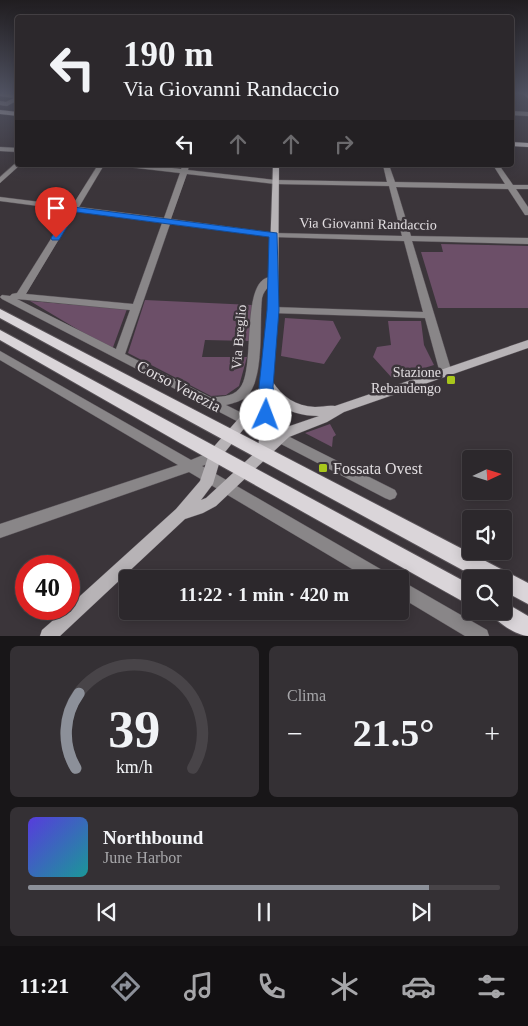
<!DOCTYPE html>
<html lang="it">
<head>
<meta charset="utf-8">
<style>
	body { margin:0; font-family:Georgia,serif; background:#343034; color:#f1f3f6; height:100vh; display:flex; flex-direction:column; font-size:19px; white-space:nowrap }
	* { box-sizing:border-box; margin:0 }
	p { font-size:16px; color:#a6a6a9 }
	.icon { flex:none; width:28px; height:28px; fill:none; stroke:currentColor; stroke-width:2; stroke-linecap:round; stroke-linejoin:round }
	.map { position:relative; height:636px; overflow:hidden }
	.drawer { display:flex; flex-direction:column; gap:10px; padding:10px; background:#181618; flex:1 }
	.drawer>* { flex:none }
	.guide { position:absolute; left:15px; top:15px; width:499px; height:152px; border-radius:5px; box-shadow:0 2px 12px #0003,0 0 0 1px #484448; background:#2c282c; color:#f1f3f6; overflow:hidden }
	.needle { width:32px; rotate:86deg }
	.buttons { position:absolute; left:462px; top:450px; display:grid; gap:10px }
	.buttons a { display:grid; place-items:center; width:50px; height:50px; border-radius:5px; background:#2c282c; box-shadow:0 2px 12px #0003,0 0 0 1px #484448; font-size:25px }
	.speed { position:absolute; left:15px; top:555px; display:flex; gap:10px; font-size:25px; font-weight:700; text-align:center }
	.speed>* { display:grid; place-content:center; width:65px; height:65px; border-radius:50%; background:#2c282c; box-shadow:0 2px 12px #0003,0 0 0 1px #484448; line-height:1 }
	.speed .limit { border:8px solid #d22; background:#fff; color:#111 }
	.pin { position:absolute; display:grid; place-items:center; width:42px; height:42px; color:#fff; margin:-51px -21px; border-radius:50% 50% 50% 0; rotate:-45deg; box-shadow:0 0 5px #0007 }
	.pin .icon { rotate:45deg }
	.me { position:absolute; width:55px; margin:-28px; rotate:2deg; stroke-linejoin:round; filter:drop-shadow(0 0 4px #0008) }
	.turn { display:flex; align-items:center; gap:18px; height:105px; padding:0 25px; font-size:22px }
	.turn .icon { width:65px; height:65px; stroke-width:2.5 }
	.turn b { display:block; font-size:35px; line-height:42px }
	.lanes { display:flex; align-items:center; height:48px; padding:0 25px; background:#0003; justify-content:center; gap:25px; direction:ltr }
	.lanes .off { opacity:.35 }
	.big { font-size:38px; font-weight:600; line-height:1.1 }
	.drawer .tile { flex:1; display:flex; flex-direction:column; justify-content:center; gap:8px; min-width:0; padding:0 18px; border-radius:8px; background:#343034 }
	.drawer .dial { align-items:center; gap:0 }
	.dial svg { height:130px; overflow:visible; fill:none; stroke:#484448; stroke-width:7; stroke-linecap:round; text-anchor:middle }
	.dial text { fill:#f1f3f6; stroke:none }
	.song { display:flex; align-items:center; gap:15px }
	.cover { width:60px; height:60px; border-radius:8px; background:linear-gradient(135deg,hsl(250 70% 55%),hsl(180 70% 35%)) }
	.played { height:5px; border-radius:2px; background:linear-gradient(90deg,#8c9099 85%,#484448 85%) }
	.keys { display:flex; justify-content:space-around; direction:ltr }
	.heat { display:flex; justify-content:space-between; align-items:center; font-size:28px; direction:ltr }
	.drawer .tiles { flex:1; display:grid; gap:10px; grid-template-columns:1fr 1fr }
	.tile:last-child { grid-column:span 2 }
	.trip { position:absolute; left:119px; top:570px; width:290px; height:50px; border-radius:5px; background:#2c282c; box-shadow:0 2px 12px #0003,0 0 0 1px #484448; font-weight:600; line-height:50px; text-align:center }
	.tabs { display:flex; height:80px; justify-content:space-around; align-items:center; background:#121012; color:#a6a6a9 }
	.tabs .icon { width:35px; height:35px }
	.tabs .current { color:#8c9099 }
	.tabs b { font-size:22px; color:#f1f3f6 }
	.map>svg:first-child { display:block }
</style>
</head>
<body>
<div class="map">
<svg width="528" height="636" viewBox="0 0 528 636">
	<rect width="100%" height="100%" fill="#3b353a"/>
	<!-- green -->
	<path fill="#6c4f68" d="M 441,244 L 528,246 L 528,308 L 438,308 L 421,252 L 443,252 Z
		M 145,300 L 252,305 L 250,341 L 205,340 L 202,357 L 247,357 L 239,386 L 226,395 L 211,396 L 128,353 Z
		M 30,301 L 127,309 L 112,350 Z
		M 285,318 L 333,321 L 341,338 L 324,364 L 281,356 Z
		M 388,321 L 421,321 L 424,345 L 434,365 L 392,378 L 373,357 L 377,347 L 391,345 Z
		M 330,424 L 336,435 L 333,437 L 332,447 L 305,433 Z"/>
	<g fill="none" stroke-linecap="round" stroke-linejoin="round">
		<defs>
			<path id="street" d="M 0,93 L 18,95 L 18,100 L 7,106 L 0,105 L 0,101 L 6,102 L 14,98 L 0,96 Z
				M 522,93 L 528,93 L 528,98 Z
				M 511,111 L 528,112 L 528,116 L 511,115 Z
				M 0,147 L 18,148 L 18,152 L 0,151 Z
				M 18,161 L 18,165 L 20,165 L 0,183 L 0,177 Z
				M 98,165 L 104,165 L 79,207 L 164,218 L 180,173 L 128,167 L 125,165 L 146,165 L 181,169 L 183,165 L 189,165 L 188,170 L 275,180 L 387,182 L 383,165 L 389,165 L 395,182 L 505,184 L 493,165 L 499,165 L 513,185 L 528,185 L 528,189 L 516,189 L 528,207 L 528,215 L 525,215 L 508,189 L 396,187 L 411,236 L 528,238 L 528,244 L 412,241 L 452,373 L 450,376 L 442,376 L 440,373 L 425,318 L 273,313 L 268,310 L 273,307 L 423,312 L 404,241 L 274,237 L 170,224 L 125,354 L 210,397 C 220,397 232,397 239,389 C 258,370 237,270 276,277 L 278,279 C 271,286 265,287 262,298 C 259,322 265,378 247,396 C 242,401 234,403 226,405 L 395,490 L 397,494 L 395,498 L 390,500 L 385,498 L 2,299 L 0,297 L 2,295 L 10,296 L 12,294 L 17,293 L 69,210 L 0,201 L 0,197 L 72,206 ZM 187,174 L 275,184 L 389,186 L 402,236 L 274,233 L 171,219 ZM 76,211 L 162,223 L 133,304 L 26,294 ZM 17,299 L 130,310 L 116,349 Z
				M 0,351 L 191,460 L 215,450 L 220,451 L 221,455 L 220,459 L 202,466 L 389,574 L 392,579 L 369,579 L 189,472 L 0,538 L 0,524 L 178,465 L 0,360 Z
				M 400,580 L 487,630 L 489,636 L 465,636 L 400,597 Z"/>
			<path id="secondary" d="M 0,110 L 18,112 L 18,116 L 0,114 Z
				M 511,142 L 528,143 L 528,147 L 511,146 Z
				M 273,165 L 279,165 L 278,310 L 272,381 C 283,397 295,406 315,407 C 322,407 328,405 335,406 L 528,340 L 528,348 L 344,412 L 327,422 L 289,437 L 216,506 L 203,513 L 185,519 L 60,636 L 40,636 L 42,630 L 66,609 L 69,609 L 69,606 L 176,509 L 200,481 L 210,451 L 247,409 L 260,387 L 268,310 ZM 274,400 C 286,412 302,416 319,416 L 281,429 L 271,438 ZM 262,404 L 258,450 L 206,498 L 201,500 L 213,484 L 221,457 L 255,415 Z"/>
			<path id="primary" d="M 0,309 L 528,583 L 528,604 L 504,591 L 504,579 L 479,579 L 0,318 Z
				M 0,330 L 471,585 L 471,606 L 180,443 L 0,340 Z
				M 504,602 L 528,616 L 528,636 C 516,635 495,622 490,611 L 504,611 Z"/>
		</defs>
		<!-- street casing -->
		<use href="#street" stroke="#595358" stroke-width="1"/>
		<!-- secondary casing -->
		<use href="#secondary" stroke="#595358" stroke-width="1"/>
		<!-- primary casing -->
		<use href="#primary" stroke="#595358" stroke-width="2"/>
		<!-- street -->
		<use href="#street" fill="#898688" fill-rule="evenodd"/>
		<!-- secondary -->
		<use href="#secondary" fill="#b7b3b6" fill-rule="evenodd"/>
		<!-- primary -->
		<use href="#primary" fill="#dad5d9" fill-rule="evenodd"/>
	</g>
	<!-- sky -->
	<linearGradient id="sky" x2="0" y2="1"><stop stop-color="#201d20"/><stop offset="0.51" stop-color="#4f5160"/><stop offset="1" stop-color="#4f5160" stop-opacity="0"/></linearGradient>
	<rect width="528" height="182" fill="url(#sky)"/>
	<!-- route -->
	<path fill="#1a73e8" stroke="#114b97" d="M 73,207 L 277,233 L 279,310 L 273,387 L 275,397 L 271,419 L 266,420 L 261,419 C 257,410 262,398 259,387 L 267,310 L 269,237 L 76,212 L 59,240 L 52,240 L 51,238 L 69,210 Z"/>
	<!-- markers -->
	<g fill="#a9c71b" stroke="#3b353a" stroke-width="2">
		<rect x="446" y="375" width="10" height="10" rx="2.5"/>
		<rect x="318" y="463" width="10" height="10" rx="2.5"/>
	</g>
	<g text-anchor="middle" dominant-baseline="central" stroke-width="5" stroke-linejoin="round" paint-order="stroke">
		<!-- street labels -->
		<g font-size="14" fill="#e2dee1" stroke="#3b353a">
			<text transform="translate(368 224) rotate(1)">Via Giovanni Randaccio</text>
			<text transform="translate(239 337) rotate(-85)">Via Breglio</text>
		</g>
		<!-- poi labels -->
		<g font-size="14" fill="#e2dee1" stroke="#3b353a" text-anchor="end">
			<text x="441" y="372">Stazione<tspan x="441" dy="16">Rebaudengo</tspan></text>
		</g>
		<!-- near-street labels -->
		<g font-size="16" fill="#e2dee1" stroke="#3b353a">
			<text transform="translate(179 386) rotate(28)">Corso Venezia</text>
		</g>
		<!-- near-poi labels -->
		<g font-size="16" fill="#e2dee1" stroke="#3b353a" text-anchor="start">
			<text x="333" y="468">Fossata Ovest</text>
		</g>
	</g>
</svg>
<div class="buttons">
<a><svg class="needle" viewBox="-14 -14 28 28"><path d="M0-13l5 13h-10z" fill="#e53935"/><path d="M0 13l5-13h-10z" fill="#a6a6a9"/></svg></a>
<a><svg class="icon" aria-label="sound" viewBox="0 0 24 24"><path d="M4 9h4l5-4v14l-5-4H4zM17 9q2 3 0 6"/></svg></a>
<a><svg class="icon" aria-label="search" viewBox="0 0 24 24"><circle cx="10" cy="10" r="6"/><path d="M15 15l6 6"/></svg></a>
</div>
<div class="speed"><div class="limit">40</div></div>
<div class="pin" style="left:56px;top:238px;background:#d93025"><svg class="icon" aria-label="arrive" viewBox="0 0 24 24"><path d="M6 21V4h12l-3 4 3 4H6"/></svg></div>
<svg class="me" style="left:266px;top:415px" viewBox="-20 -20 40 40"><circle r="19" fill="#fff"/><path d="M0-13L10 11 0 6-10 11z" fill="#1a73e8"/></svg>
<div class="trip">11:22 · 1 min · 420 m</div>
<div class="guide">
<div class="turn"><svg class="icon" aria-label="left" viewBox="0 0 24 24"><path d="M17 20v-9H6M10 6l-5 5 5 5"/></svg><div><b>190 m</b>Via Giovanni Randaccio</div></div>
<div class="lanes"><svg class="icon" aria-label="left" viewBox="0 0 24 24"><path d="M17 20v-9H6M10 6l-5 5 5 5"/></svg><svg class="icon off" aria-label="ahead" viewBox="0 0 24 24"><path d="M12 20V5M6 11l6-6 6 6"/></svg><svg class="icon off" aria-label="ahead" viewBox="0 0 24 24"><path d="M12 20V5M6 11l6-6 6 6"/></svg><svg class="icon off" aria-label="right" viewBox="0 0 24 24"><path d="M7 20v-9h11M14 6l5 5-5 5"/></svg></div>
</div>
</div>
<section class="drawer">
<div class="tiles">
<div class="tile dial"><svg viewBox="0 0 100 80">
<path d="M14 69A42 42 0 1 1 86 69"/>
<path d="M14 69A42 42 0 0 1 16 23" stroke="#8c9099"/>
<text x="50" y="56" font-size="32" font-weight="700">39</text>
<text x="50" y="72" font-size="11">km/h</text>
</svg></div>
<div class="tile"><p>Clima</p>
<div class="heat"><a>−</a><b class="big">21.5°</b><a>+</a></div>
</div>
<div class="tile">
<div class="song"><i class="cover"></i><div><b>Northbound</b><p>June Harbor</p></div></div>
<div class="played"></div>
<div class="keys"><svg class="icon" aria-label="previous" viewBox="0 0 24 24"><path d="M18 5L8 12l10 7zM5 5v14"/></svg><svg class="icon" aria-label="pause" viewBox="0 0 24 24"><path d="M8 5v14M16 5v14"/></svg><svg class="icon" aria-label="next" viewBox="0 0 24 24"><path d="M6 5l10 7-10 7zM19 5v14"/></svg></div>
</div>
</div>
</section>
<nav class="tabs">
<b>11:21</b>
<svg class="icon current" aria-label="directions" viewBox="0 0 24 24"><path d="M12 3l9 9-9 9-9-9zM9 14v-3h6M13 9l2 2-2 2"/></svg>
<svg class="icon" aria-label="music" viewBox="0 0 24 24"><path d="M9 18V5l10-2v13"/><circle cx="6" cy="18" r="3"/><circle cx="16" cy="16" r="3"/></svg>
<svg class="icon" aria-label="phone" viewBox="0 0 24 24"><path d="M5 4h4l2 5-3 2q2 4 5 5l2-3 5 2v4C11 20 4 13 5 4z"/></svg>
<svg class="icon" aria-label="climate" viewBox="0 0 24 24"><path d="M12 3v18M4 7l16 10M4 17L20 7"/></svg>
<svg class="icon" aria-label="car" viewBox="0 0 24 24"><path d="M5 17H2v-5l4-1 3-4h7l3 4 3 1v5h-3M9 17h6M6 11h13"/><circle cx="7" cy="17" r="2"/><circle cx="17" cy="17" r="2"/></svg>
<svg class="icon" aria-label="filters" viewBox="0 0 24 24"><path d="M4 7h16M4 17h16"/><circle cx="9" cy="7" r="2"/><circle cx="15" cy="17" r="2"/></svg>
</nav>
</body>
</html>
